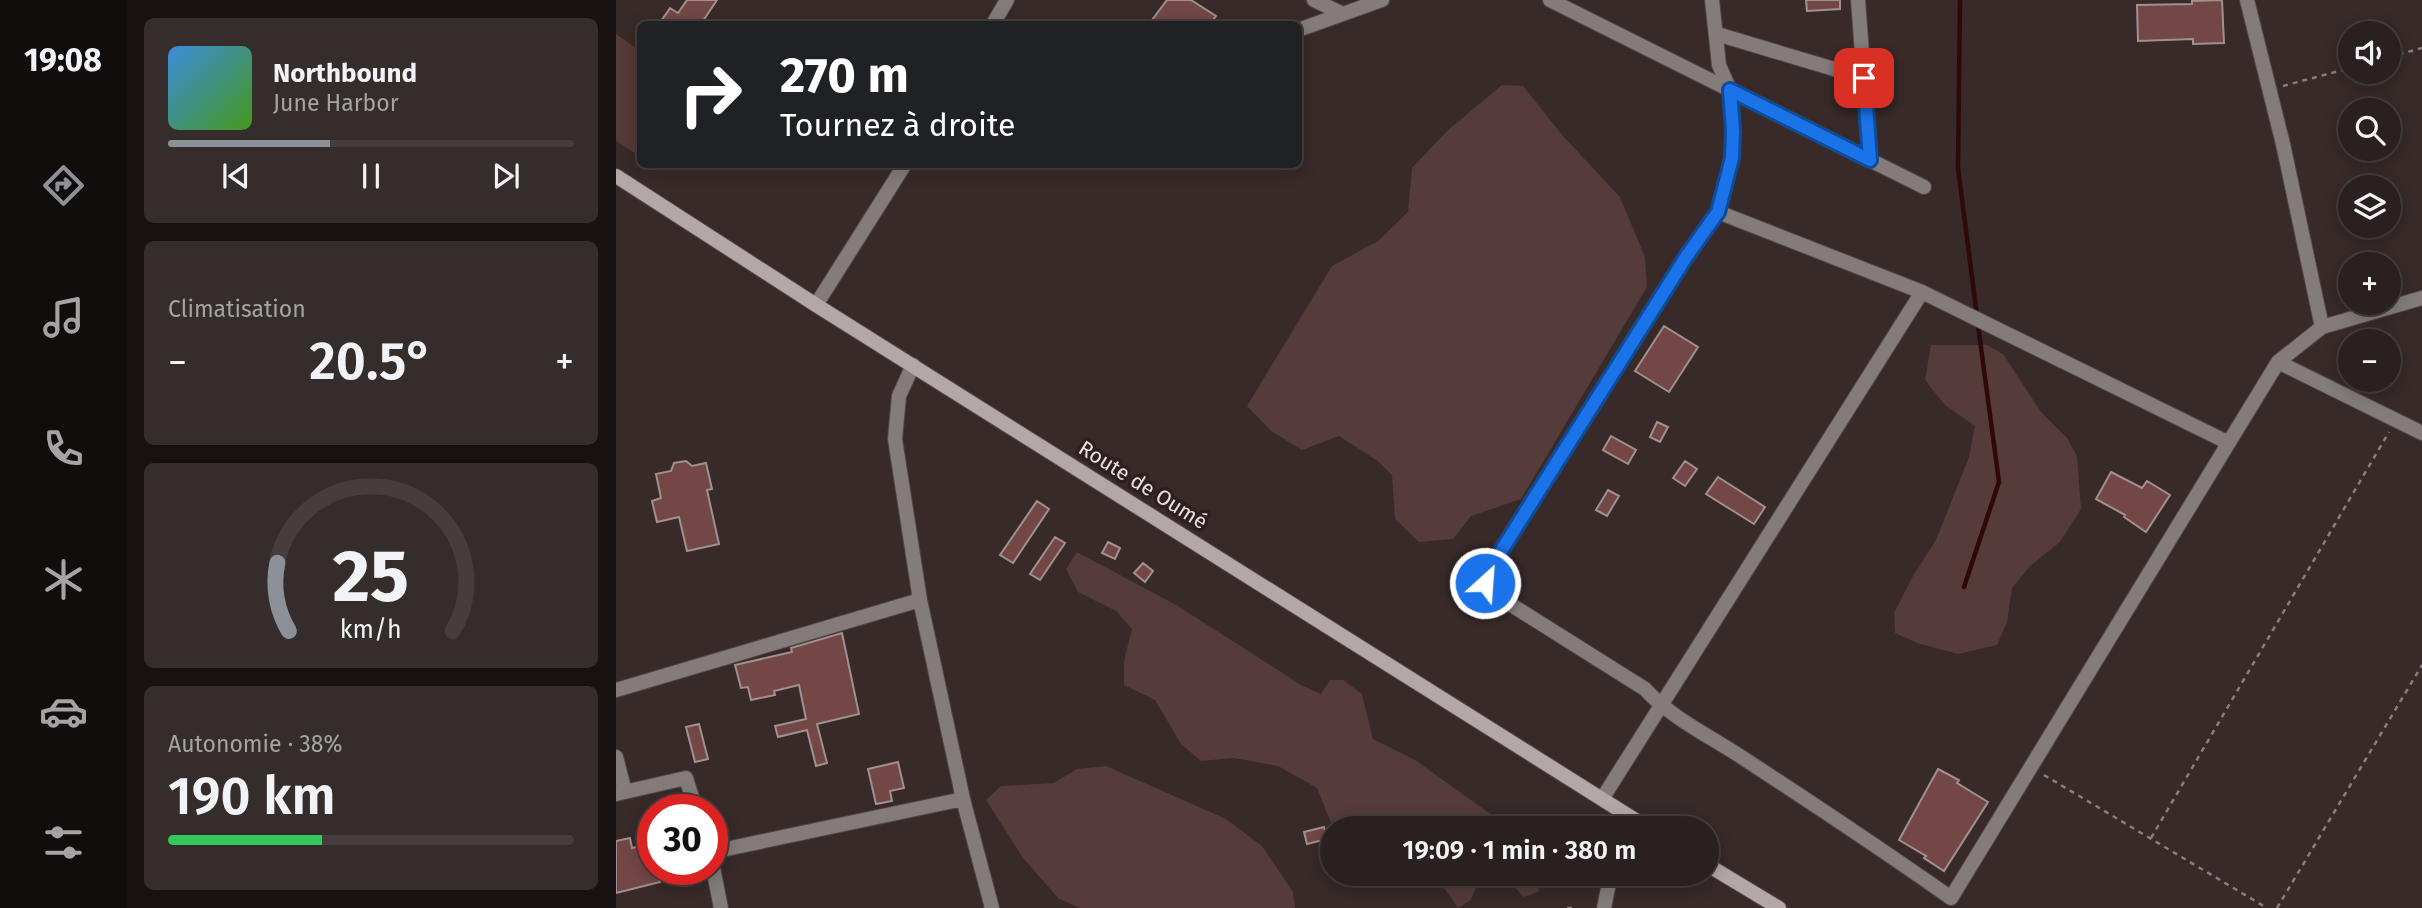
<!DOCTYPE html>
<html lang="fr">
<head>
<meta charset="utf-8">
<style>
	body { margin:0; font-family:"Fira Sans",sans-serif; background:#352d2c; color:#f1f3f6; height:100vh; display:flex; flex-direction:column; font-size:26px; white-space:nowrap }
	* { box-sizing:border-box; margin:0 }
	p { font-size:23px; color:#a5a3a4 }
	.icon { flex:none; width:38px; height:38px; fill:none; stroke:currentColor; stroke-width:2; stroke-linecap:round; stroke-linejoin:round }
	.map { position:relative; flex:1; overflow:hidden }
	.panel { display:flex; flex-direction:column; gap:18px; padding:18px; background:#171211; width:490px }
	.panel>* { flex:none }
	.top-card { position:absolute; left:21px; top:21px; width:665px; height:147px; border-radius:10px; box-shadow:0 4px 18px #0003,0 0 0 2px #453e3d; background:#202124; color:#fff; overflow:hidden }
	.controls { position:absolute; left:1722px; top:21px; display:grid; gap:14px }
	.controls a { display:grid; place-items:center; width:63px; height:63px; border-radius:50%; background:#29201f; box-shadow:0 4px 18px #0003,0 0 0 2px #453e3d; font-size:35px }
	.speed { position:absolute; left:21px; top:794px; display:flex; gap:14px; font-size:35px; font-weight:700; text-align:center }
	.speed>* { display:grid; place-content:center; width:91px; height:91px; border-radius:50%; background:#29201f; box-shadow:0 4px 18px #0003,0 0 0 2px #453e3d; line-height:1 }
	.speed .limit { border:10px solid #d22; background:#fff; color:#111 }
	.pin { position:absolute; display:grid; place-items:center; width:60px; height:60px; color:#fff; margin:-30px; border-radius:14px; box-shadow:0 4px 10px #0006 }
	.me { position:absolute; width:77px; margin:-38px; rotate:26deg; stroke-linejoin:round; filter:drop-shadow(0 0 5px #0008) }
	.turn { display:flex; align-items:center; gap:24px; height:147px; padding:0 28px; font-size:32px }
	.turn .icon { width:91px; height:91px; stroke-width:2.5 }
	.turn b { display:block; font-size:49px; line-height:60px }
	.big { font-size:52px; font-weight:600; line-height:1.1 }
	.panel .widget { flex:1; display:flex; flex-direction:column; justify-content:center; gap:10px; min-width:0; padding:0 24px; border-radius:10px; background:#352d2c }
	.panel .dial { align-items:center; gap:0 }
	.dial svg { height:182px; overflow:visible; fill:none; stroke:#453e3d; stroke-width:7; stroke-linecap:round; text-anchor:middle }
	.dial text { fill:#f1f3f6; stroke:none }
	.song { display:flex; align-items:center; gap:21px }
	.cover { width:84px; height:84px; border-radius:10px; background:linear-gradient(135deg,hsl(210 70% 55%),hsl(100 70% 35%)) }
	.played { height:7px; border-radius:4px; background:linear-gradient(90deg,#8c9099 40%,#453e3d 40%) }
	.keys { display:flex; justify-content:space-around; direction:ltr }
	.heat { display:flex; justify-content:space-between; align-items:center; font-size:38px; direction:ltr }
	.charge { height:10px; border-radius:5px; background:linear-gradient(90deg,#34c759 38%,#453e3d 0) }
	.trip { position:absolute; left:704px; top:816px; width:399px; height:70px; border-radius:35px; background:#29201f; box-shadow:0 4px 18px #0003,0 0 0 2px #453e3d; font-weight:600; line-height:70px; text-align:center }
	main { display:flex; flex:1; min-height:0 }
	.tabs { display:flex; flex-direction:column; width:126px; justify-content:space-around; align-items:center; background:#100d0c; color:#a5a3a4 }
	.tabs .icon { width:49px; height:49px }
	.tabs .current { color:#8c9099 }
	.tabs b { font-size:32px; color:#f1f3f6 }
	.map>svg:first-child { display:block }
</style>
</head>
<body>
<main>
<nav class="tabs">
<b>19:08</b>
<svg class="icon current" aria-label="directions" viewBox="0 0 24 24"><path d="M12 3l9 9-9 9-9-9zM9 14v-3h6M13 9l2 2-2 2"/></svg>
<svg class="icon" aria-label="music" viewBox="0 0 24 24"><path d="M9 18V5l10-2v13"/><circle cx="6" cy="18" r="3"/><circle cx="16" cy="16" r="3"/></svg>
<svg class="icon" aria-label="phone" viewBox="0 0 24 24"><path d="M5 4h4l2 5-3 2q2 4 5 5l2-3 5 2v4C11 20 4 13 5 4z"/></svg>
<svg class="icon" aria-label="climate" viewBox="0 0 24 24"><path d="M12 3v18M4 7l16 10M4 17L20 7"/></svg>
<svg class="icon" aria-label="car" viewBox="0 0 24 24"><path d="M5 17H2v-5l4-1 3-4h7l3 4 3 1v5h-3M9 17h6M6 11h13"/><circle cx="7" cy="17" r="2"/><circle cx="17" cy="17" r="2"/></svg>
<svg class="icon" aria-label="filters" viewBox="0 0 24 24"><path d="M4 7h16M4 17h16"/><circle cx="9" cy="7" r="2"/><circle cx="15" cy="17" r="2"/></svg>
</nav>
<section class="panel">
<div class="widget">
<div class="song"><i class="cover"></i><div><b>Northbound</b><p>June Harbor</p></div></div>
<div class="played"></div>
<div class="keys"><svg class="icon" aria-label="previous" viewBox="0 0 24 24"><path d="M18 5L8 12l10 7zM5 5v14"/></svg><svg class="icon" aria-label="pause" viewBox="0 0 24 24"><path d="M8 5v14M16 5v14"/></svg><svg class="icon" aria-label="next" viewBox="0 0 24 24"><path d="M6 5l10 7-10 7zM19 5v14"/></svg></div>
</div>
<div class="widget"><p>Climatisation</p>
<div class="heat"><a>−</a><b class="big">20.5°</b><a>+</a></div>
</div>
<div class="widget dial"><svg viewBox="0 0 100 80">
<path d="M14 69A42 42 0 1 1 86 69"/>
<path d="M14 69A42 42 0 0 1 9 39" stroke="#8c9099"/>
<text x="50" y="56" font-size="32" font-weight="700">25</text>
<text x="50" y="72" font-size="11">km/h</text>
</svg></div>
<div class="widget"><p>Autonomie · 38%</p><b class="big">190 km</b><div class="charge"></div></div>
</section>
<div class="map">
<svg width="1806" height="908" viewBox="0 0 1806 908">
	<rect width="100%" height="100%" fill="#372a29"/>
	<!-- green -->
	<path fill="#553b3a" d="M 0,34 L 24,51 L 24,150 L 22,155 L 0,141 Z
		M 886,85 L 907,86 L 947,136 L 1004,197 L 1029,257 L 1031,287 L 905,499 L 855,516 L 837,539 L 803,542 L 779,519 L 776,475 L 763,462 L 723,436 L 686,450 L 655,431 L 631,406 L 716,266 L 762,241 L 792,212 L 796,168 L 831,131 Z
		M 1315,345 L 1371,345 L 1387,354 L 1425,412 L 1451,438 L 1461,456 L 1465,509 L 1444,542 L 1414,566 L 1396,588 L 1391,622 L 1381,645 L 1342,654 L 1301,643 L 1279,633 L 1278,613 L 1297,576 L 1320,540 L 1353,457 L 1359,426 L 1329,405 L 1309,380 Z
		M 461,552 L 562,606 L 685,685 L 705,694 L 714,680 L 727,680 L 746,694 L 757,739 L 799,760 L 894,828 L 787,828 L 772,822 L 770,828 L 717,828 L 701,788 L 662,766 L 618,758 L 585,761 L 565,744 L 539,700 L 508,685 L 508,661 L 516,629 L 500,611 L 462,592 L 450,569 Z
		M 490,766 L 610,819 L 646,846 L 677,892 L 679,908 L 464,908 L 443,899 L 407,858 L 370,800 L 385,786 L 438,783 L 461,769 Z
		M 818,873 L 876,873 L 863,880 L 855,900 L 842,908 Z
		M 888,873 L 927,873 L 922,892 L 907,897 Z"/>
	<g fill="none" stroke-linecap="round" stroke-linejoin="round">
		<!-- stream -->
		<path stroke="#2e090a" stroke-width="4.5" d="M 1344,0 L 1342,168 L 1361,316
			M 1348,587 L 1383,482 L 1362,325"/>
	</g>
	<!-- building -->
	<path fill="#734745" stroke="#a0908f" stroke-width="2" d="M 71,0 L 101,0 L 85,24 L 43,24 L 54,8 L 62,13 Z
		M 551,0 L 575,0 L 600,16 L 594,24 L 533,24 Z
		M 1190,0 L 1224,0 L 1224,9 L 1191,11 Z
		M 1606,0 L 1608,43 L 1577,44 L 1577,39 L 1522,41 L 1521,5 L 1576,4 L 1576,1 Z
		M 1048,326 L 1082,347 L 1053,392 L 1019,371 Z
		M 1041,422 L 1052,427 L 1044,442 L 1034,437 Z
		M 995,436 L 1020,450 L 1012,464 L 987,450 Z
		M 70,461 L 76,466 L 90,463 L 96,489 L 91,490 L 103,544 L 71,551 L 63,517 L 41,522 L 36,501 L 45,498 L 40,474 L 55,471 L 58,463 Z
		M 1069,461 L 1081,469 L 1069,486 L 1057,478 Z
		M 1495,472 L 1526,488 L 1531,481 L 1554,495 L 1530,532 L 1508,517 L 1509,515 L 1480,499 Z
		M 1102,477 L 1149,507 L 1138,524 L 1090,494 Z
		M 992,490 L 1003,496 L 991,516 L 980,510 Z
		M 421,501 L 433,509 L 397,563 L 384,555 Z
		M 439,537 L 449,543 L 424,580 L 414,574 Z
		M 492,542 L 504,548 L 499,559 L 486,553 Z
		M 527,563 L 537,571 L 529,582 L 518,573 Z
		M 226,633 L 243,714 L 201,724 L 211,763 L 200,766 L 191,730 L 162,737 L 159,726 L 190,719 L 183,685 L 158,691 L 159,695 L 135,700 L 132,687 L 125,688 L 119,665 L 176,652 L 175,648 Z
		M 83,724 L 92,759 L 79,762 L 70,727 Z
		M 282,762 L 288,788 L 274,791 L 276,801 L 260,804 L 252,769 Z
		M 1322,769 L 1343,780 L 1341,783 L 1372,802 L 1328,871 L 1308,858 L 1310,856 L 1283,840 Z
		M 708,827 L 711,839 L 691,844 L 688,832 Z
		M 14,838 L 16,848 L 32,844 L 34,854 L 37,853 L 37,870 L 41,870 L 44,882 L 0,893 L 0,841 Z"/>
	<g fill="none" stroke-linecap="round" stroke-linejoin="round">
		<defs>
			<path id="street" d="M 698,0 L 725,13
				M 934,0 L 1308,187
				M 1096,0 L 1103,65 L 1114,90 L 1117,131 L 1116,158 L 1102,212 L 1070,257 L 873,571 L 869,583 L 878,594 L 1029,689 C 1056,719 1096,737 1130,760 C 1199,805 1268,851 1335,898 L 1662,362 L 1706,327 L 1806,298
				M 1242,0 L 1254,160
				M 1631,0 L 1667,144 L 1706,327
				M 377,24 L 391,0
				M 682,30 L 766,0
				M 1101,34 L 1248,78
				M 1102,212 L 1306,292 L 1613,443
				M 200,305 L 289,164
				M 1662,362 L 1806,433
				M 297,365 L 283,396 L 279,439 L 304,600 L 347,799 L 376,908
				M 0,690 L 304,600
				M 0,757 L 9,792
				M 0,794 L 70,778 L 80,810
				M 986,799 L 1306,292
				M 96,852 L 347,799
				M 96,863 L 105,908
				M 988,908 L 995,873"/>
			<path id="secondary" d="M 0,176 L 200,305 L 1032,828
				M 1090,864 L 1163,908"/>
		</defs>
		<!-- street casing -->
		<use href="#street" stroke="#534746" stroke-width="16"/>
		<!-- secondary casing -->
		<use href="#secondary" stroke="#534746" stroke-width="16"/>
		<!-- path -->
		<path stroke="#897e7d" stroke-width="2.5" stroke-dasharray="5 5" stroke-linecap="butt" d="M 1773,57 L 1806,48
			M 1667,86 L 1734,68
			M 1428,775 L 1651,908
			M 1535,838 L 1773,432
			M 951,908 L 959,908
			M 1661,908 L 1806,665"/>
		<!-- street -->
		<use href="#street" stroke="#837c7b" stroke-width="14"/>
		<!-- secondary -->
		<use href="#secondary" stroke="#b3a8a7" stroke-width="14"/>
	</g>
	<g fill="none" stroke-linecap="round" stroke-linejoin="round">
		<defs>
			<path id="route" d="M 869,583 L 873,571 L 887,548 L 1070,257 L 1102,212 L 1116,158 L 1117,131 L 1114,90 L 1254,160 L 1248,78"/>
		</defs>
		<!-- route casing -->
		<use href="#route" stroke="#114b97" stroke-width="18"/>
		<!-- route -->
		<use href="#route" stroke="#1a73e8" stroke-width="12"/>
	</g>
	<g text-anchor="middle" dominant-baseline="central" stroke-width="7" stroke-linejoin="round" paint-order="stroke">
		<!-- street labels -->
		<g font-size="21" fill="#e9e1e0" stroke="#2d201f">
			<text transform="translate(527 485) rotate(32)">Route de Oumé</text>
		</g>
	</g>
</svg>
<div class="controls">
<a><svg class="icon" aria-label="sound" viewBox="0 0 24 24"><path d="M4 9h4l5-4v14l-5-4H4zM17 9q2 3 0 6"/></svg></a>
<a><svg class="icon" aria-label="search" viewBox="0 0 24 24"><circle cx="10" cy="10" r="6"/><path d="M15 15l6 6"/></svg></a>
<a><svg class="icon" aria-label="layers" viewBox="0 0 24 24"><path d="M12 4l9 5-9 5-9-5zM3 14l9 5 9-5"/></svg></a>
<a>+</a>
<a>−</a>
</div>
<div class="speed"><div class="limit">30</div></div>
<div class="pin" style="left:1248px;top:78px;background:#d93025"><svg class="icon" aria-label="arrive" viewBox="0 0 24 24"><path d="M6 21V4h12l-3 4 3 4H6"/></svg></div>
<svg class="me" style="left:869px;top:583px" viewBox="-20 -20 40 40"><circle r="17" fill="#1a73e8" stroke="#fff" stroke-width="3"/><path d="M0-11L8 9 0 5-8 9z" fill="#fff"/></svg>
<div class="trip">19:09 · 1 min · 380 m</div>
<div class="top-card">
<div class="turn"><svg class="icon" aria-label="right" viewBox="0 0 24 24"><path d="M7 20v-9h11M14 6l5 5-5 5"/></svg><div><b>270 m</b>Tournez à droite</div></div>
</div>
</div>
</main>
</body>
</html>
